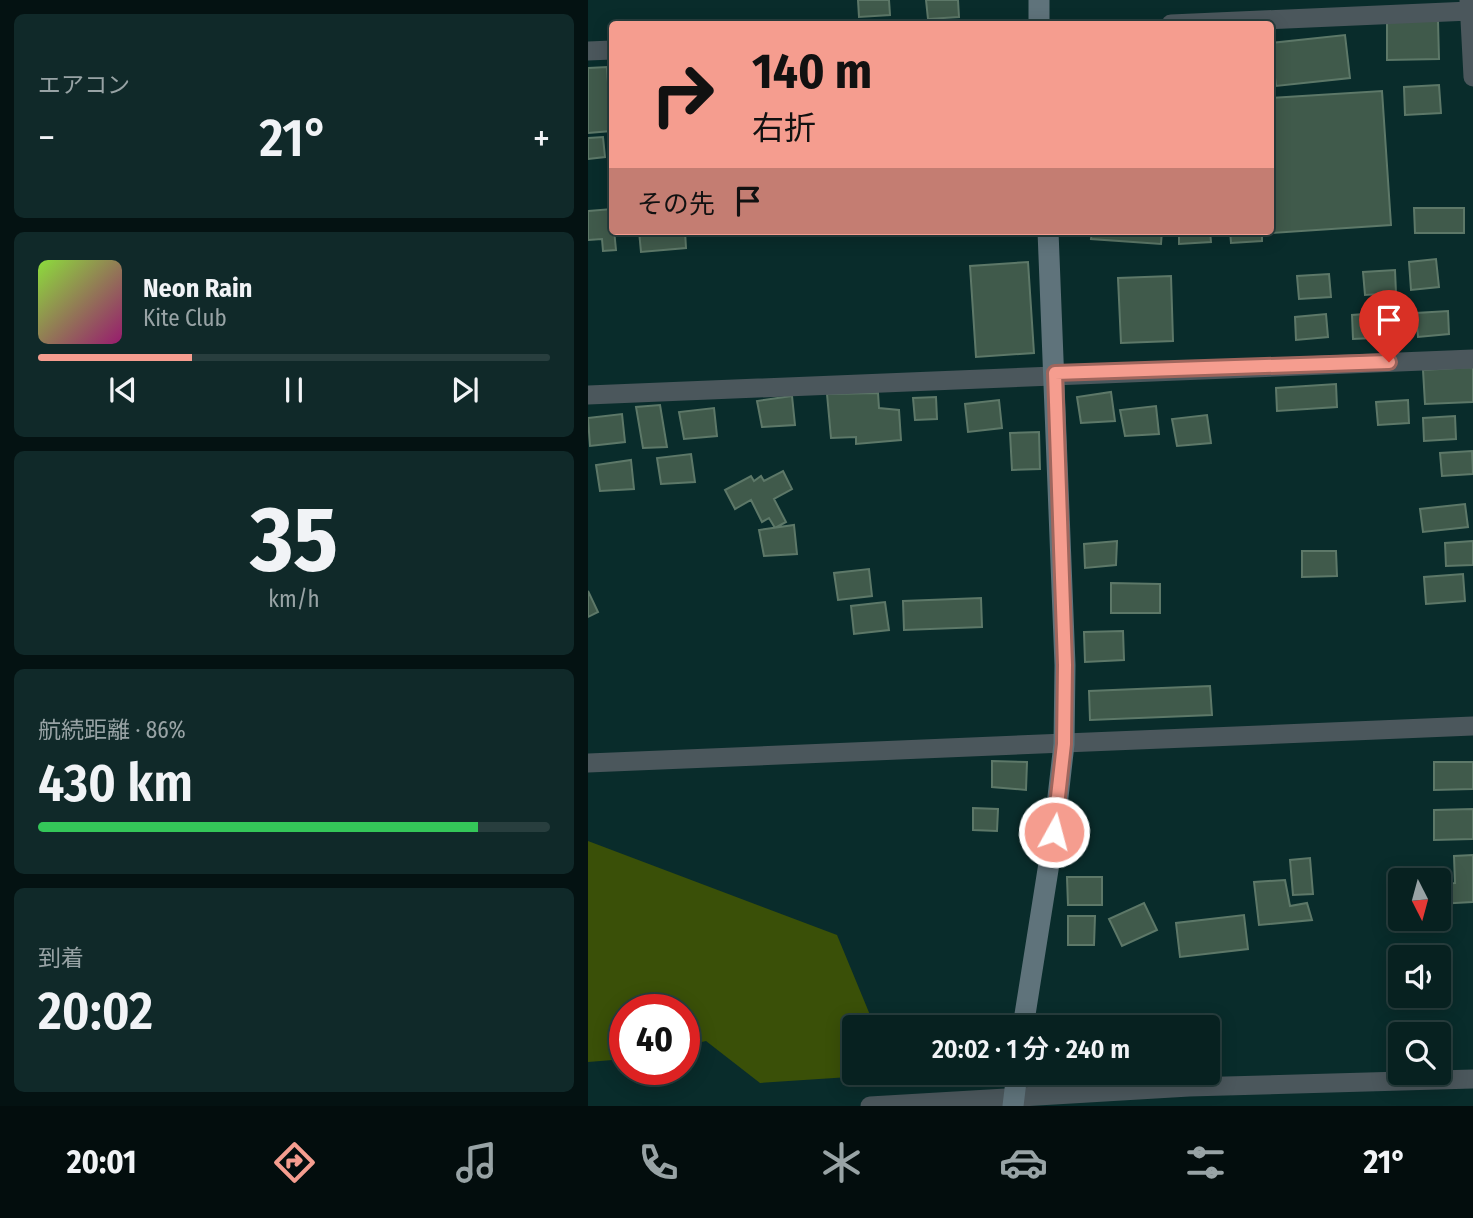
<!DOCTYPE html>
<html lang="ja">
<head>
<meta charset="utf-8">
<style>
	body { margin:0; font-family:"Fira Sans Condensed","Noto Sans JP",sans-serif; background:#102929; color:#f1f3f6; height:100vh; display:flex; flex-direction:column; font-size:26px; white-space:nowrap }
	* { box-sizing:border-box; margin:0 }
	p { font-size:23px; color:#98a3a5 }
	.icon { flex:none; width:38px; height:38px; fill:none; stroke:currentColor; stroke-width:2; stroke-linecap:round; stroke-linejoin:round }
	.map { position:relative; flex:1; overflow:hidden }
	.drawer { display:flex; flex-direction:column; gap:14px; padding:14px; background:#041212; width:588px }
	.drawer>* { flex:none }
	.banner { position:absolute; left:21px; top:21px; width:665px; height:214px; border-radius:7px; box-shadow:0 4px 18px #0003,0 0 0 2px #283e3e; background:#f59d8f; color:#111; overflow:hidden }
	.needle { width:46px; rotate:174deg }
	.buttons { position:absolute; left:800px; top:868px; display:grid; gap:14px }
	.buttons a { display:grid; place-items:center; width:63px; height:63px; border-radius:7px; background:#072120; box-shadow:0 4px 18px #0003,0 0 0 2px #283e3e; font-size:35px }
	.speed { position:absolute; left:21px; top:994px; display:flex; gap:14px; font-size:35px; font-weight:700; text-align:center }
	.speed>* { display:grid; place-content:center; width:91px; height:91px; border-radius:50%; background:#072120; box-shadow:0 4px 18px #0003,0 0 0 2px #283e3e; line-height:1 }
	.speed .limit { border:10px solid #d22; background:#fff; color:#111 }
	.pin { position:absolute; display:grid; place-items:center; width:60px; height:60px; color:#fff; margin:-72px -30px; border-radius:50% 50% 50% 0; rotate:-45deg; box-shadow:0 0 7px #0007 }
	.pin .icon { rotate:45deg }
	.me { position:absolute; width:77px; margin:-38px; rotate:7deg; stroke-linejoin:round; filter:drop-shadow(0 0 5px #0008) }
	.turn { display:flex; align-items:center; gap:24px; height:147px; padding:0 28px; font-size:32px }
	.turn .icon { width:91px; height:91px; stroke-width:2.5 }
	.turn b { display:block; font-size:49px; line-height:60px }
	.then { display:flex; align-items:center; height:66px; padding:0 28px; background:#0003; gap:14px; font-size:26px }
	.big { font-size:52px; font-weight:600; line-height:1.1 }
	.drawer .tile { flex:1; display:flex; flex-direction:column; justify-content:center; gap:10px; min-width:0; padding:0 24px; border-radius:10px; background:#102929 }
	.drawer .dial { align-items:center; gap:0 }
	.dial b { font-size:91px; line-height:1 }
	.song { display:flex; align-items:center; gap:21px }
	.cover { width:84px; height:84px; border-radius:10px; background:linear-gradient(135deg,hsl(90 70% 55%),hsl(320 70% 35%)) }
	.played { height:7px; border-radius:4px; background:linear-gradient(90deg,#f59d8f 30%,#283e3e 30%) }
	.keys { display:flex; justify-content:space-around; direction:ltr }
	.heat { display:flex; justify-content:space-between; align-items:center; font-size:38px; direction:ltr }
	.charge { height:10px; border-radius:5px; background:linear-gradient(90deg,#34c759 86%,#283e3e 0) }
	.trip { position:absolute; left:254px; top:1015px; width:378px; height:70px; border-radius:7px; background:#072120; box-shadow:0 4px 18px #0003,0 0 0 2px #283e3e; font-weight:600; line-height:70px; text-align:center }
	.menu { display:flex; height:112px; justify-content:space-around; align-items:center; background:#030d0d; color:#98a3a5 }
	.menu .icon { width:49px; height:49px }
	.menu .selected { color:#f59d8f }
	.menu b { font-size:32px; color:#f1f3f6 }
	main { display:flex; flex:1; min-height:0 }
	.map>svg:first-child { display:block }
</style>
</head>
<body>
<main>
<section class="drawer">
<div class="tile"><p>エアコン</p>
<div class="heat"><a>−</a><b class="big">21°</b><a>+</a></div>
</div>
<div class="tile">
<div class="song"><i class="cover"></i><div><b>Neon Rain</b><p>Kite Club</p></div></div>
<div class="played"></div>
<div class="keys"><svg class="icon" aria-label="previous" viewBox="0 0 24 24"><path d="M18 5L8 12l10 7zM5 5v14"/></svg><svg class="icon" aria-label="pause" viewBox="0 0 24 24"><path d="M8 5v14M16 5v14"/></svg><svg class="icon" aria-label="next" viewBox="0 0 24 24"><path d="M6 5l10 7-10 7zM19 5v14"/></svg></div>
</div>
<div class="tile dial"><b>35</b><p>km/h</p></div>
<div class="tile"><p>航続距離 · 86%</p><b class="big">430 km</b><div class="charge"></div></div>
<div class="tile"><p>到着</p><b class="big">20:02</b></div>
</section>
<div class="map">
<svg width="885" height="1106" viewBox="0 0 885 1106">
	<rect width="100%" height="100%" fill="#092c2b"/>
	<!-- green -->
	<path fill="#3a5008" d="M 0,841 L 249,935 L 287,1027 L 266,1027 L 266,1073 L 307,1074 L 172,1083 L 118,1041 L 96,1046 L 96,1010 L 37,1010 L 37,1059 L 0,1062 Z"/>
	<!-- building -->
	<path fill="#405a4b" stroke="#5d7868" stroke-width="2" d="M 270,0 L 301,0 L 302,15 L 271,17 Z
		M 338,0 L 370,0 L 371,17 L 340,19 Z
		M 799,21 L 850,21 L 851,59 L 799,60 Z
		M 757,35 L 762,78 L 688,86 L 683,43 Z
		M 19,67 L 23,131 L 0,133 L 0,68 Z
		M 851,85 L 853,113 L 817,115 L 816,87 Z
		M 794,91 L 803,225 L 684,233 L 682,98 Z
		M 15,137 L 17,157 L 0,159 L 0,138 Z
		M 826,208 L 876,208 L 876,233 L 827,233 Z
		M 24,209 L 28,250 L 15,251 L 14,239 L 0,240 L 0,211 Z
		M 51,231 L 97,231 L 98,248 L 53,252 Z
		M 504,231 L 574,231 L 573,244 L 503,239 Z
		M 591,231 L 622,231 L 623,242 L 591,244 Z
		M 642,231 L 674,231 L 674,241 L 643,243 Z
		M 848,259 L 851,287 L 823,290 L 821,262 Z
		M 440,262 L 446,353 L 388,357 L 382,266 Z
		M 807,270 L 808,293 L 777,295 L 775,272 Z
		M 741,274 L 743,297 L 711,299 L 709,276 Z
		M 583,276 L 585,341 L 533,343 L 530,278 Z
		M 860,311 L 861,334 L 830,337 L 828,313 Z
		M 804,312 L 806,337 L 765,339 L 764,315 Z
		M 738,314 L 740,337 L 708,340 L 707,317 Z
		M 885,367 L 885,402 L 837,404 L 835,370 Z
		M 748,384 L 749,407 L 689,411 L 688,388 Z
		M 523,392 L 527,421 L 493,423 L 489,397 Z
		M 290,393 L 291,408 L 311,410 L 313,440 L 268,444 L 268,437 L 243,438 L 239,394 Z
		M 204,396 L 207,425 L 174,427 L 169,401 Z
		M 348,397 L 349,419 L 327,420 L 325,398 Z
		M 411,400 L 414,428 L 380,432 L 377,404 Z
		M 820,400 L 821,423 L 790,425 L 788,402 Z
		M 72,405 L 79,447 L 55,448 L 48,407 Z
		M 568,406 L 571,434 L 537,436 L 532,410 Z
		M 126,408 L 129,436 L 96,439 L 91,412 Z
		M 34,414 L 37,442 L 2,446 L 0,418 Z
		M 619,415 L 623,443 L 589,446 L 584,419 Z
		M 867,416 L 868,439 L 836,441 L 835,418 Z
		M 451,432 L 452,469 L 424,470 L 422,433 Z
		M 884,451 L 885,474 L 854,476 L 852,453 Z
		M 103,454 L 107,482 L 73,484 L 69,458 Z
		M 43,460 L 46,489 L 12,491 L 8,465 Z
		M 195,471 L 204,489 L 186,499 L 198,522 L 187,528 L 181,518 L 174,522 L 163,500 L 147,509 L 137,490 L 163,476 L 166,481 L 173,476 L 176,481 Z
		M 877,504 L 880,527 L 835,532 L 832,509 Z
		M 206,525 L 209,554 L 176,556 L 171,530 Z
		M 529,541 L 528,565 L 497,568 L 496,544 Z
		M 885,541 L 885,565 L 858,566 L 857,543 Z
		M 714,551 L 748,551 L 749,576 L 714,577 Z
		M 281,569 L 284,596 L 250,600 L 246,573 Z
		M 875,574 L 877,601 L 838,604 L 836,577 Z
		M 523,583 L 572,584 L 572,613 L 523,613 Z
		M 0,591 L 10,612 L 0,617 Z
		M 393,598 L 394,627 L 316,630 L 315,601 Z
		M 297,602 L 301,630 L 266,634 L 263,606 Z
		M 535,631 L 536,660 L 497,662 L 496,632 Z
		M 622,686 L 624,715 L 502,720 L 501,691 Z
		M 404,761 L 439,762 L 438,790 L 404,787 Z
		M 846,762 L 885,762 L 885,789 L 846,790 Z
		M 385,808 L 410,809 L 409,831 L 385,830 Z
		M 885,809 L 885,839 L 846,840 L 846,810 Z
		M 885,855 L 885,902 L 850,904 L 850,884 L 867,883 L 866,856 Z
		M 722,858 L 725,894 L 705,895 L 702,860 Z
		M 479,877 L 514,877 L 514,905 L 480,905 Z
		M 697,880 L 702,906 L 719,903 L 724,920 L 671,925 L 666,882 Z
		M 556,903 L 569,930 L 534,946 L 521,919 Z
		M 656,915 L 660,949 L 592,957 L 588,923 Z
		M 480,916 L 507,916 L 506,945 L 480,945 Z"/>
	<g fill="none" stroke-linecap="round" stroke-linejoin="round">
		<!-- street -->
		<path stroke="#4b575c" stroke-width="19" d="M 881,1 L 885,77
			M 583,24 L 882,11
			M 0,51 L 24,50
			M 0,395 L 885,359
			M 0,763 L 885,726
			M 282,1106 L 601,1087 L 885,1079"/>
		<!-- secondary -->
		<path stroke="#5f737b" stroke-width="21" d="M 451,0 L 451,24
			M 435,1027 L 466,832 L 476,744 L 477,665 L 460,231
			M 425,1106 L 429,1073"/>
	</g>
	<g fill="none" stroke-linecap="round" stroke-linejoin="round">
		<defs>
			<path id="route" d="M 466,832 L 476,744 L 477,665 L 467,373 L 801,362"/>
		</defs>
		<!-- route casing -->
		<use href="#route" stroke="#9f665d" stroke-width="18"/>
		<!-- route -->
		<use href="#route" stroke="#f59d8f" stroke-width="12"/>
	</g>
</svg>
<div class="buttons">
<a><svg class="needle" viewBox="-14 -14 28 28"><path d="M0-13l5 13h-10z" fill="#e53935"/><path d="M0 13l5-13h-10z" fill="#98a3a5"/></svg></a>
<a><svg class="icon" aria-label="sound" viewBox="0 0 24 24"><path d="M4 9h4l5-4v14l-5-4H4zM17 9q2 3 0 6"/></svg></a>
<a><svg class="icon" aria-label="search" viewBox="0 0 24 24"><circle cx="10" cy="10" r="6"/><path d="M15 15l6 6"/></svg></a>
</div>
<div class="speed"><div class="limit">40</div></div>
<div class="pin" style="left:801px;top:362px;background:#d93025"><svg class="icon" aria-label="arrive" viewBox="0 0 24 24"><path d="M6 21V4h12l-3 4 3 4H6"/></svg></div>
<svg class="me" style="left:466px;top:832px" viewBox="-20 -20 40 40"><circle r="17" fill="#f59d8f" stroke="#fff" stroke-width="3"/><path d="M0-11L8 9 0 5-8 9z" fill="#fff"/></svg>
<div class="trip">20:02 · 1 分 · 240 m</div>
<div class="banner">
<div class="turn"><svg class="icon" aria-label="right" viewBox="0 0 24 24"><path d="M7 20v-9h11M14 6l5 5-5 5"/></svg><div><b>140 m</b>右折</div></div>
<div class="then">その先<svg class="icon" aria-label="arrive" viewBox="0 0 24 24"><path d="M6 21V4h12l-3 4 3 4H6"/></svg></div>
</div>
</div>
</main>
<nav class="menu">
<b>20:01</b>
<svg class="icon selected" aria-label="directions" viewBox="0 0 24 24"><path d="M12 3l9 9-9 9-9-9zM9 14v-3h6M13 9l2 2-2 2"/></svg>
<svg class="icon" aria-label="music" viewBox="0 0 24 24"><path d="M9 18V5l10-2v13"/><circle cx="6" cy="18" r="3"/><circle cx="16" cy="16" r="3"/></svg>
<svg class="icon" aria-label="phone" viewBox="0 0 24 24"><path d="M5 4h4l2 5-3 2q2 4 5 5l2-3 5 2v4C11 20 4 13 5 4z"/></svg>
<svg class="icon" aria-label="climate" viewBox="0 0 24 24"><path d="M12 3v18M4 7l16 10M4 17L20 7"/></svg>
<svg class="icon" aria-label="car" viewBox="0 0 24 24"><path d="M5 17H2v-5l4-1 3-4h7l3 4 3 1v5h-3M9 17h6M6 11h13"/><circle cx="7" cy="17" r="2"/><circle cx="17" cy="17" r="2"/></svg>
<svg class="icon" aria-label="filters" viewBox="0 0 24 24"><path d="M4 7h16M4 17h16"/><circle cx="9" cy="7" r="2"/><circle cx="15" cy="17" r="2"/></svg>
<b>21°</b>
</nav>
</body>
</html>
